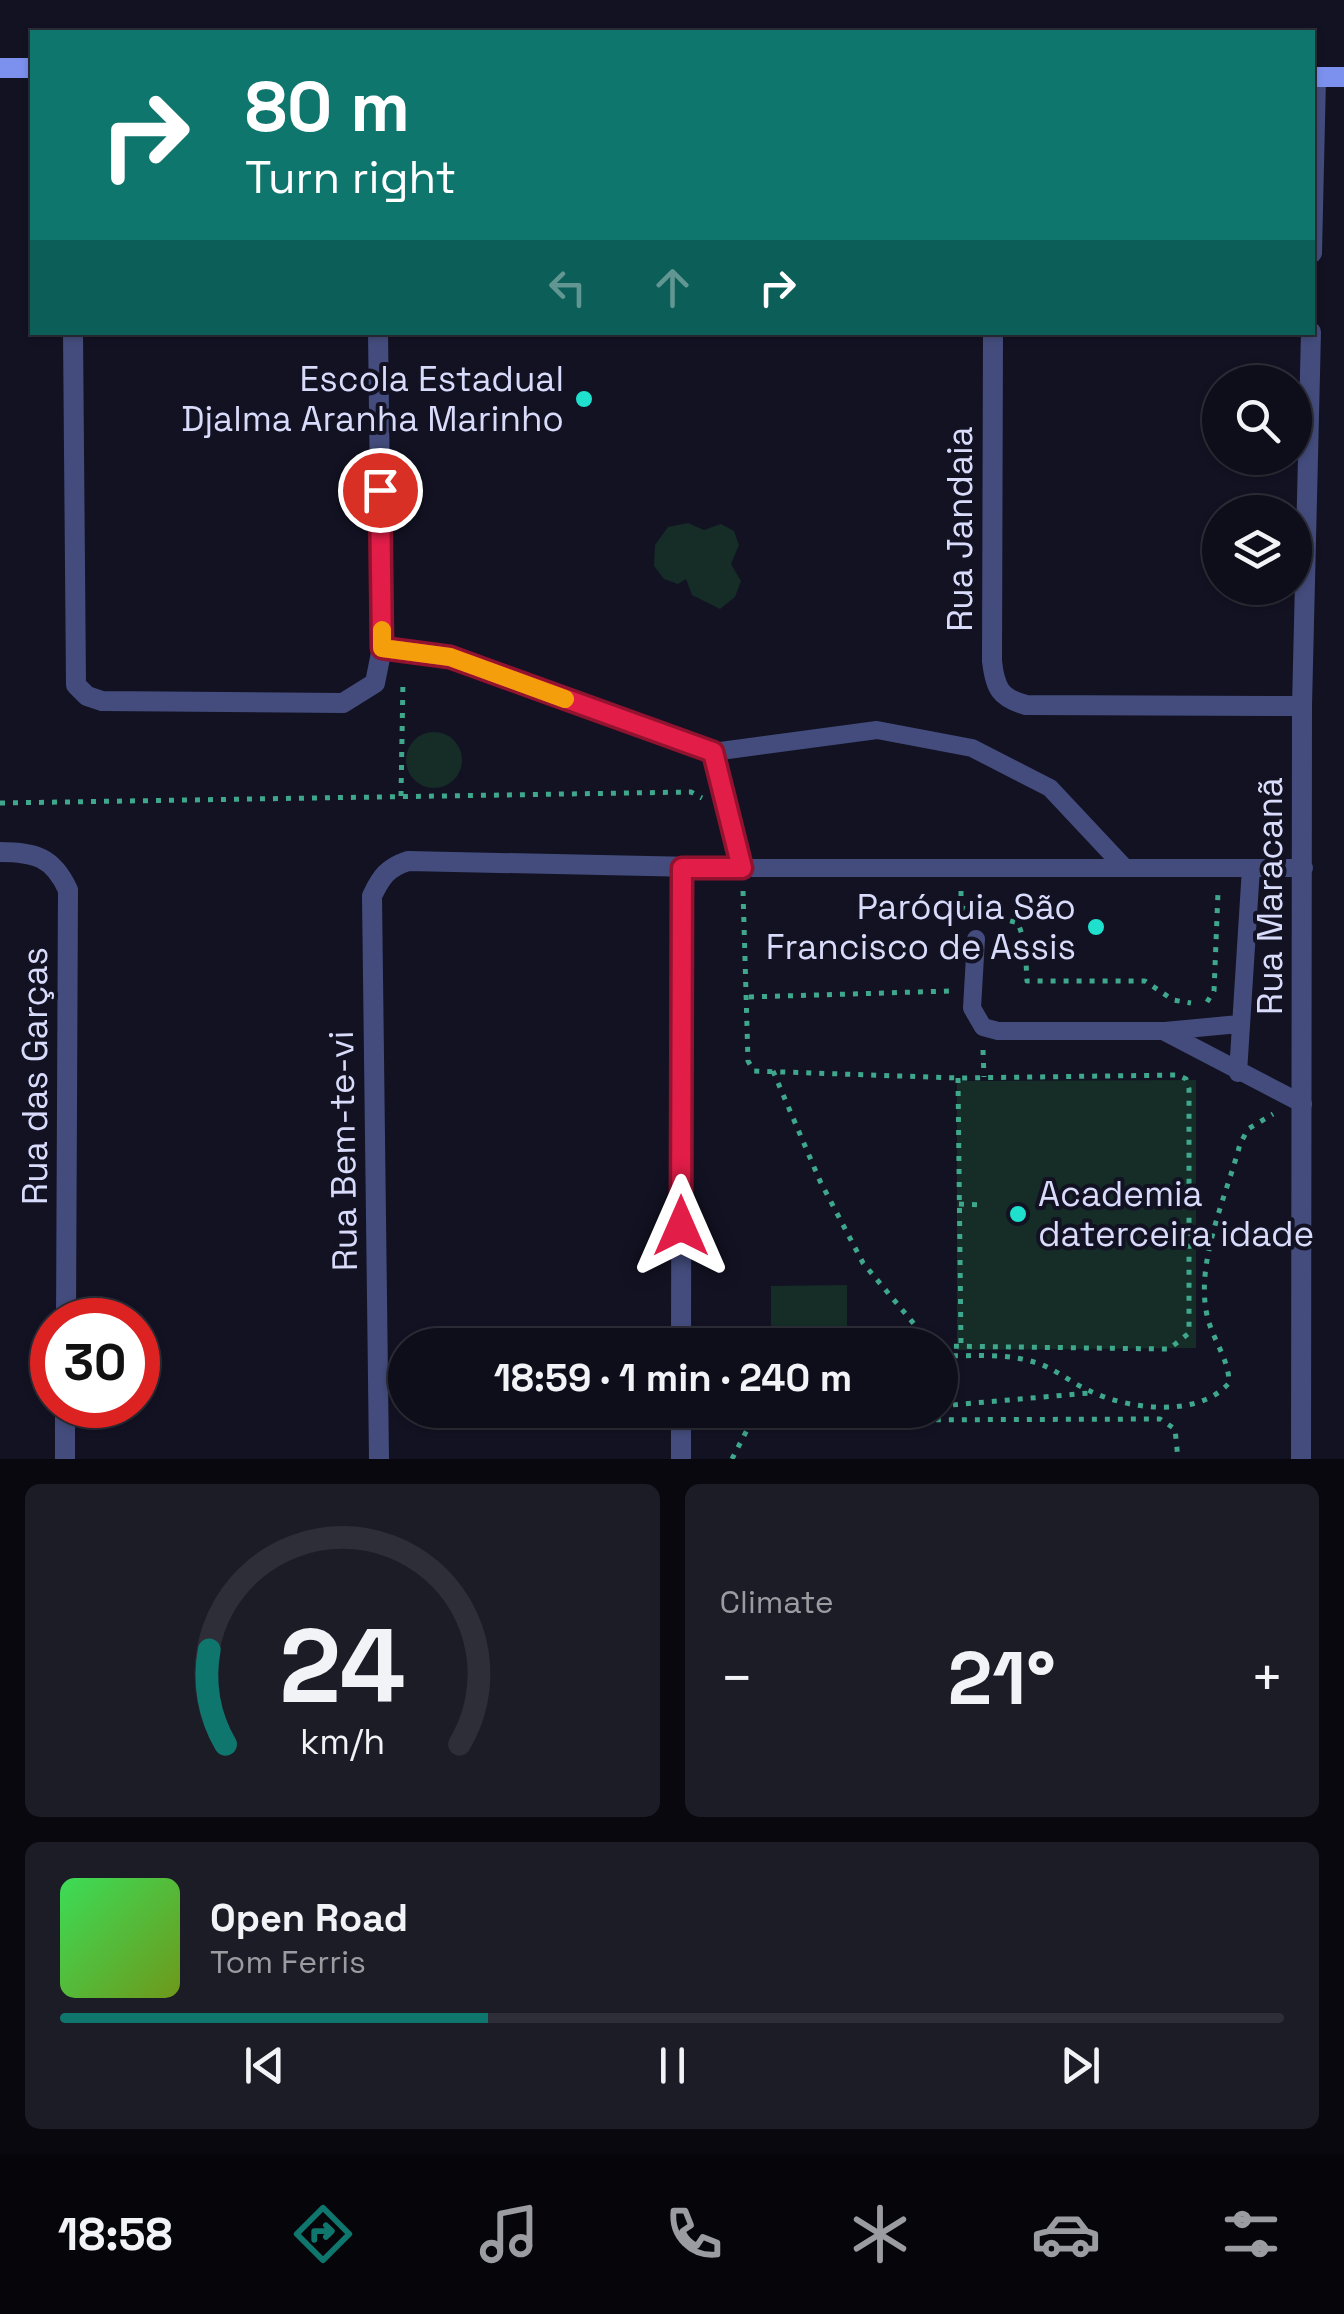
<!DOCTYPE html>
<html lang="en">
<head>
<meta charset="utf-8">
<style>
	body { margin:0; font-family:"Space Grotesk",sans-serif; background:#1c1c27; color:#f1f3f6; height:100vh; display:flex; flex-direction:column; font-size:38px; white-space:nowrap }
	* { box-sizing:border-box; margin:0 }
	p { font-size:32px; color:#9b9ca2 }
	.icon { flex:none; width:55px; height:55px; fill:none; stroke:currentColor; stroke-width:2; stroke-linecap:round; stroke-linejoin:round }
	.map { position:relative; height:1459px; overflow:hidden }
	.sheet { display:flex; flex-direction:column; gap:25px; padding:25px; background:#08080e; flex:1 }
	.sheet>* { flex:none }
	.hud { position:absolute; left:30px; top:30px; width:1285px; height:305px; border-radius:0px; box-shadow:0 2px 8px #0004,0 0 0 2px #2e2e39; background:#0f766e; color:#fff; overflow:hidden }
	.fabs { position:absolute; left:1202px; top:365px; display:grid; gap:20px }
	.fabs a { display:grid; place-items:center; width:110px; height:110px; border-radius:50%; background:#0e0e1a; box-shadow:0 2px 8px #0004,0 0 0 2px #2e2e39; font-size:50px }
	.speed { position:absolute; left:30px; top:1298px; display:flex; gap:20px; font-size:50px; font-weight:700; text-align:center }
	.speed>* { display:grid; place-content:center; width:130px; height:130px; border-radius:50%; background:#0e0e1a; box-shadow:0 2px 8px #0004,0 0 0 2px #2e2e39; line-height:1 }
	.speed .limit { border:15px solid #d22; background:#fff; color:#111 }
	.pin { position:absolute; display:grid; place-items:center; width:85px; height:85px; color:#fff; margin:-42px; border:5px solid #fff; border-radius:50%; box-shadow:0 2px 10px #0007 }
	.me { position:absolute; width:110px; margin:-55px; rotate:0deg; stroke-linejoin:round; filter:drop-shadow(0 0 8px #0008) }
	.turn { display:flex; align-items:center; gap:35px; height:210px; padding:0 50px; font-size:45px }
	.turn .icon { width:130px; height:130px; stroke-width:2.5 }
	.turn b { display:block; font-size:70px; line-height:85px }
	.lanes { display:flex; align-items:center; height:95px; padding:0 50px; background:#0003; justify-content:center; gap:50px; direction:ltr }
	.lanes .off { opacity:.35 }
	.big { font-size:75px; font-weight:700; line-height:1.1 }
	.sheet .tile { flex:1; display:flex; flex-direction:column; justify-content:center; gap:15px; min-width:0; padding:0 35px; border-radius:15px; background:#1c1c27 }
	.sheet .dial { align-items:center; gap:0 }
	.dial svg { height:260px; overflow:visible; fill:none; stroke:#2e2e39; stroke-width:7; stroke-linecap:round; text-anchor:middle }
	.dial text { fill:#f1f3f6; stroke:none }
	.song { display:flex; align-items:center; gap:30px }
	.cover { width:120px; height:120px; border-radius:15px; background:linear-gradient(135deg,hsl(130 70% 55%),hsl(80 70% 35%)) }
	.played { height:10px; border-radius:5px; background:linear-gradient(90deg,#0f766e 35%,#2e2e39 35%) }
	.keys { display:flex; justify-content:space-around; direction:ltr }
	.heat { display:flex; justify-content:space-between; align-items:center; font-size:55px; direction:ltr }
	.sheet .tiles { flex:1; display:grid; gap:25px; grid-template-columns:1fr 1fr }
	.tile:last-child { grid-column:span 2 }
	.trip { position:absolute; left:388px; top:1328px; width:570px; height:100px; border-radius:50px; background:#0e0e1a; box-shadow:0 2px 8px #0004,0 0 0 2px #2e2e39; font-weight:700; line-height:100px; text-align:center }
	.tabs { display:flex; height:160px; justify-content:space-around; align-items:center; background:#06060a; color:#9b9ca2 }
	.tabs .icon { width:70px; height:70px }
	.tabs .active { color:#0f766e }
	.tabs b { font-size:45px; color:#f1f3f6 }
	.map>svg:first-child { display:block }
</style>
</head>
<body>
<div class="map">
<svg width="1344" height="1459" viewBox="0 0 1344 1459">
	<rect width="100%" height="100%" fill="#121223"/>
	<!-- green -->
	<path fill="#152c27" d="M 688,523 L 704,530 L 721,524 L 734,531 L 739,545 L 731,564 L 741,581 L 735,597 L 720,609 L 692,595 L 686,579 L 678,584 L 664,579 L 654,566 L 655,545 L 668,527 Z
		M406 760a28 28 0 1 1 56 0a28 28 0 1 1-56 0Z
		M 1196,1080 L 1196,1348 L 957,1350 L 957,1081 Z
		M 847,1285 L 847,1345 L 771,1345 L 771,1286 Z"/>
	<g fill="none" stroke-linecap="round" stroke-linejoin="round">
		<!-- path -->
		<path stroke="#3fa78c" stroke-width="5" stroke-dasharray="5 8" stroke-linecap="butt" d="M 401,796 L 403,679
			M 0,803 L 691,792 L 702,798
			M 743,891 L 748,1061 L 754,1071 L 958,1078 L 1178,1075 L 1186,1079 L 1189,1089 L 1189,1333 L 1169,1349 L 862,1345
			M 961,891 L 961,925
			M 960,907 L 1018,923 L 1025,943 L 1027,981 L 1145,981 L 1173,1000 L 1191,1003
			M 749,997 L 951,991
			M 1207,1002 L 1214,991 L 1218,892
			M 983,1050 L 984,1077
			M 773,1071 L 820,1181 L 863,1263 L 930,1343
			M 958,1078 L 961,1345
			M 959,1204 L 985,1205
			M 940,1356 C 970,1356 1005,1353 1034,1362 C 1053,1367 1071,1383 1090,1391 C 1130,1410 1198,1418 1229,1383 C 1229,1357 1210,1337 1206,1310 C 1197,1258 1227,1194 1240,1144 L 1248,1129 L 1273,1114
			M 940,1406 L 1089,1393
			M 848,1410 L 857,1418 L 878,1420 L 1160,1419 L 1175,1429 L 1178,1459
			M 732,1459 L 747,1430 L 756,1423 L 857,1418"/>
		<!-- service -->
		<path stroke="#434c7c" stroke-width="18" d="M 713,752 L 877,730 L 972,748 L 1050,788 L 1125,868
			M 742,868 L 1304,868
			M 976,939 L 972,1008 L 983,1027 L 998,1031 L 1165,1031 L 1239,1024
			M 1165,1032 L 1303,1104
			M 1238,1073 L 1251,868"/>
		<!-- minor -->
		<path stroke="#434c7c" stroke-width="20" d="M 1312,253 L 1316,77
			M 73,332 L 76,685 L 87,696 L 102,701 L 343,703 L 375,683 L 382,648 L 378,332
			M 993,332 L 992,661 C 995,688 1000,698 1026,705 L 1302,706
			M 0,852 C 35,852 53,857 68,890 L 66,1320
			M 681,1345 L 682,868
			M 65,1459 L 65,1405
			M 379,1459 L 372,896 C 381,877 387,868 408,861 L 742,868 L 713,752 L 450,657 L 382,648
			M 681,1459 L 681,1410
			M 1301,1459 L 1302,706 L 1311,332"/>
		<!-- secondary -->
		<path stroke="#7c90ed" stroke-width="20" d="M 0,68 L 32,68
			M 1312,77 L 1344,77"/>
	</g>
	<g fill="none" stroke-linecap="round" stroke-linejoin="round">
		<defs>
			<path id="route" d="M 380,490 L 382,648 L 450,657 L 713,752 L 742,868 L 682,868 L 681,1226"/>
		</defs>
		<!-- route casing -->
		<use href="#route" stroke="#92132f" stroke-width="25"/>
		<!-- route -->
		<use href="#route" stroke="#e11d48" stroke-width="18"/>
		<!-- slow -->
		<path stroke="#f59e0b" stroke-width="18" d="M 382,630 L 382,648 L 450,657 L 565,699"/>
	</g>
	<!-- markers -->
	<g fill="#1ee0cd" stroke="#121223" stroke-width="4">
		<circle cx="584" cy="399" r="10"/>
		<circle cx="1096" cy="927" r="10"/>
		<circle cx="1018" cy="1214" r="10"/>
	</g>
	<g text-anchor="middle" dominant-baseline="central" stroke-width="8" stroke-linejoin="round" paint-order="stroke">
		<!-- poi labels -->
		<g font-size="35" fill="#d9dbfa" stroke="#121223" text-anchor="end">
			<text x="564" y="379">Escola Estadual<tspan x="564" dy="40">Djalma Aranha Marinho</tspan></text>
			<text x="1076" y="907">Paróquia São<tspan x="1076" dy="40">Francisco de Assis</tspan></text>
			<text x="1038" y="1194" text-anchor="start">Academia<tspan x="1038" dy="40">daterceira idade</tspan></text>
		</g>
		<!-- street labels -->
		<g font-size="35" fill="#d9dbfa" stroke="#121223">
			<text transform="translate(960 529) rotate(-90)">Rua Jandaia</text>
			<text transform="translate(1270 896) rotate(-90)">Rua Maracanã</text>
			<text transform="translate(35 1076) rotate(-90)">Rua das Garças</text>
			<text transform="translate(343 1151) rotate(-91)">Rua Bem-te-vi</text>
		</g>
	</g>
</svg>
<div class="fabs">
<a><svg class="icon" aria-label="search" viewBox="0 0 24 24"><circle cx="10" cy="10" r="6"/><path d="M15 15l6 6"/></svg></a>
<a><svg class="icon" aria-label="layers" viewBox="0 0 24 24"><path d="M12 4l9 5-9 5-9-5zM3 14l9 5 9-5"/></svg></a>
</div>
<div class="speed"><div class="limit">30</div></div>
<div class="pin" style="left:380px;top:490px;background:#d93025"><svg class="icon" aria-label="arrive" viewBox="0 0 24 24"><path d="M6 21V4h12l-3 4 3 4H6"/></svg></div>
<svg class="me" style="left:681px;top:1226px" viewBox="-20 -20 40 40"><path d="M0-17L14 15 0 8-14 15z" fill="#e11d48" stroke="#fff" stroke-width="4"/></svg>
<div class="trip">18:59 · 1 min · 240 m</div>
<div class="hud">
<div class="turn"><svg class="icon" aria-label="right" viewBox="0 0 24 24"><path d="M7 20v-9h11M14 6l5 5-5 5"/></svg><div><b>80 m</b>Turn right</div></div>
<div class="lanes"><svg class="icon off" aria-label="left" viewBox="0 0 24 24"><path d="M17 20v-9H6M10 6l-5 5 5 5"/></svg><svg class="icon off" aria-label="ahead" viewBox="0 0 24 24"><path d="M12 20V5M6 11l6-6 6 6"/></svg><svg class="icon" aria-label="right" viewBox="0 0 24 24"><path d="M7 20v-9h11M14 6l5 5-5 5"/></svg></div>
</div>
</div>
<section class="sheet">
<div class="tiles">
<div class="tile dial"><svg viewBox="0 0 100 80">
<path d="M14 69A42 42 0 1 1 86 69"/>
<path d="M14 69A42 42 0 0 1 9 40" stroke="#0f766e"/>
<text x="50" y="56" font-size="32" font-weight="700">24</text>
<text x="50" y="72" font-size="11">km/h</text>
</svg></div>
<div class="tile"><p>Climate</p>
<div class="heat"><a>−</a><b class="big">21°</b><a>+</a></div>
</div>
<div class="tile">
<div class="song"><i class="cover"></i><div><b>Open Road</b><p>Tom Ferris</p></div></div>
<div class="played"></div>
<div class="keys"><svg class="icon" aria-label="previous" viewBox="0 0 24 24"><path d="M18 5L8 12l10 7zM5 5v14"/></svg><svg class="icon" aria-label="pause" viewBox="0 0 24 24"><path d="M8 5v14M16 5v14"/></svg><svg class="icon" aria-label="next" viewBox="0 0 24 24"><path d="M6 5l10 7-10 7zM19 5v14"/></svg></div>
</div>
</div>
</section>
<nav class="tabs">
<b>18:58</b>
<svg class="icon active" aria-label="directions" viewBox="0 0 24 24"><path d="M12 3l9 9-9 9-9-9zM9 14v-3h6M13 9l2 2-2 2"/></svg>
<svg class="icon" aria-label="music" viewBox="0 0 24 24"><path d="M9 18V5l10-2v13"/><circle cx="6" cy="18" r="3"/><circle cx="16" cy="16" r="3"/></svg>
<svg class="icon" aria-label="phone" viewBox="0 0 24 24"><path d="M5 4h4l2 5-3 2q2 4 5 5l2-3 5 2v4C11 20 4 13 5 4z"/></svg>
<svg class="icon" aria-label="climate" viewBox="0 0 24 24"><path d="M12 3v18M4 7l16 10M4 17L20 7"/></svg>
<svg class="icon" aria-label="car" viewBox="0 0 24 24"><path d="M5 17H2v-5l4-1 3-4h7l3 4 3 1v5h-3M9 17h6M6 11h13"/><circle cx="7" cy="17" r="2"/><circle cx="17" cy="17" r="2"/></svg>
<svg class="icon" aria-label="filters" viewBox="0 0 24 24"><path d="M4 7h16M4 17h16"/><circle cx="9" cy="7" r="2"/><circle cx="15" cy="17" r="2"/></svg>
</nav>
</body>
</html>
